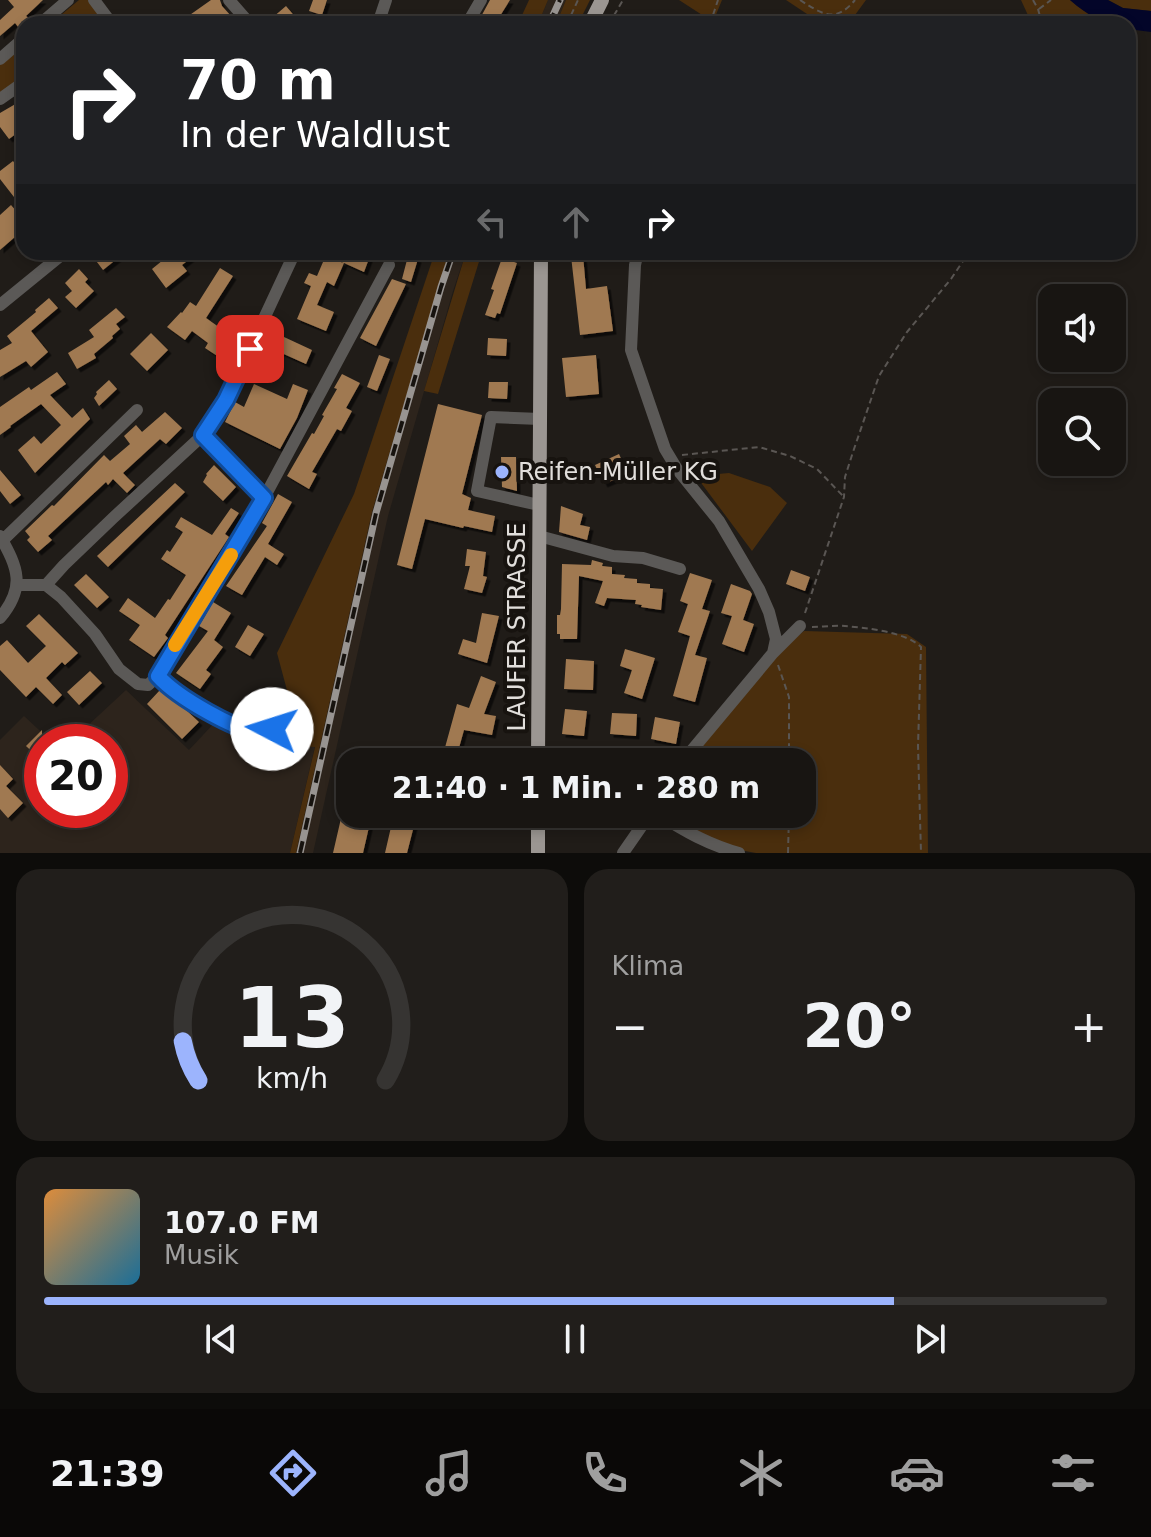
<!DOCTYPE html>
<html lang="de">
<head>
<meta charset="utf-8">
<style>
	body { margin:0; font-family:"DejaVu Sans",sans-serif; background:#211e1b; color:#f1f3f6; height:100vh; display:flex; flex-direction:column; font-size:30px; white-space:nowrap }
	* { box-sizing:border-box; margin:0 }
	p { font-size:26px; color:#9f9f9f }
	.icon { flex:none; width:44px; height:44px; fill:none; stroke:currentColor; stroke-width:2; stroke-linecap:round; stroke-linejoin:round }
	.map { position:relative; height:853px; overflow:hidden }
	.drawer { display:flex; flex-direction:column; gap:16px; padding:16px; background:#0d0c0a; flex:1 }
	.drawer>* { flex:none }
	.banner { position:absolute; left:16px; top:16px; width:1120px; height:244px; border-radius:24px; box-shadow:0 4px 12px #0003,0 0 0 2px #363432; background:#202124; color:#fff; overflow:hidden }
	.fabs { position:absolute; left:1038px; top:284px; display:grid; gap:16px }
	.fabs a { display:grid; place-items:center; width:88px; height:88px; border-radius:16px; background:#181512; box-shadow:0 4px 12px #0003,0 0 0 2px #363432; font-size:40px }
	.speed { position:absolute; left:24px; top:724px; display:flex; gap:16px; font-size:40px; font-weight:700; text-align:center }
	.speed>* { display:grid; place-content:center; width:104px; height:104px; border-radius:50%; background:#181512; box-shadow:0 4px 12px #0003,0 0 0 2px #363432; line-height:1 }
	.speed .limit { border:12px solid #d22; background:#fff; color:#111 }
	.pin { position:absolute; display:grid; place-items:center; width:68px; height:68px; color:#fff; margin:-34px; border-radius:16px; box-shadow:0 4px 12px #0006 }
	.me { position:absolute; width:88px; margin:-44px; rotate:275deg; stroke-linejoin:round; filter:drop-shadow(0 0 6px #0008) }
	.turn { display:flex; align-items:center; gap:28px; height:168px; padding:0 32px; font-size:36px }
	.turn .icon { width:104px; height:104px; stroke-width:2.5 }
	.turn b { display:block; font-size:56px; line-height:68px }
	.lanes { display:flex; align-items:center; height:76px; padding:0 32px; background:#0003; justify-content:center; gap:40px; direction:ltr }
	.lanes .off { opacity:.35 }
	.big { font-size:60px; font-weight:800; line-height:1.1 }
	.drawer .tile { flex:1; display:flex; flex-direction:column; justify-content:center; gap:12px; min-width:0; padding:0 28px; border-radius:24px; background:#211e1b }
	.drawer .dial { align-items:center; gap:0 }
	.dial svg { height:208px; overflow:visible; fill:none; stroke:#363432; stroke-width:7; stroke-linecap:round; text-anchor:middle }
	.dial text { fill:#f1f3f6; stroke:none }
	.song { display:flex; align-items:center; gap:24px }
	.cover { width:96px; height:96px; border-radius:12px; background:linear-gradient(135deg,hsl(30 70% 55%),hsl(200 70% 35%)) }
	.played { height:8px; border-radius:4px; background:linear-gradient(90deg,#9cb4fd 80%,#363432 80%) }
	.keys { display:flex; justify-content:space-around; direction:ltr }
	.heat { display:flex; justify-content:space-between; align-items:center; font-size:44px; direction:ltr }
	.drawer .tiles { flex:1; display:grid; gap:16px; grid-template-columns:1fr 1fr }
	.tile:last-child { grid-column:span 2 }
	.trip { position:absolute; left:336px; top:748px; width:480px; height:80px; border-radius:24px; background:#181512; box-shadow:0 4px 12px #0003,0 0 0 2px #363432; font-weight:800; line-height:80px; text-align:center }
	.menu { display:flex; height:128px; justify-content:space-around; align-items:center; background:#0a0807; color:#9f9f9f }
	.menu .icon { width:56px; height:56px }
	.menu .active { color:#9cb4fd }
	.menu b { font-size:36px; color:#f1f3f6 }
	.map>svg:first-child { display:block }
</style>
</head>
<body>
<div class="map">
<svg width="1151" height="853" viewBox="0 0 1151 853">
	<defs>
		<filter id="shadow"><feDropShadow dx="3.5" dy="3.5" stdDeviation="0" flood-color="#0009"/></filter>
	</defs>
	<rect width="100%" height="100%" fill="#201c18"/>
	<!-- built -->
	<path fill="#2d241c" d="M 548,0 L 566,0 L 556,24 L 538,24 Z
		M 449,252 L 466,252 L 453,291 L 388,516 L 313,853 L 296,853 L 372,512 Z
		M 126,690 L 189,750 L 218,719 L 251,740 L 315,746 L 290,853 L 0,853 L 0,740 L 24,716 L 52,742 L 42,742 L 42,810 L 110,810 L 110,742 L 70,742 Z"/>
	<!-- green -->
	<path fill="#4a2e0d" d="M 79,0 L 90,0 L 102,19 L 95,24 L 50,24 Z
		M 529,0 L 548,0 L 538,24 L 518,24 Z
		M 566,0 L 590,0 L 578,24 L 556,24 Z
		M 679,0 L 722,0 L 713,22 Z
		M 786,0 L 866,0 L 855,15 L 833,24 L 810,16 Z
		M 1021,0 L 1070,0 L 1091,16 L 1048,24 L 1032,24 Z
		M 1108,0 L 1151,0 L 1151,11 L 1123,8 Z
		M 24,46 L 24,77 L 0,94 L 0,65 Z
		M 435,252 L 449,252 L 372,512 L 296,853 L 290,853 L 315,747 L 284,745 L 295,720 L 277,653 L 354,494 Z
		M 466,252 L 482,252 L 438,394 L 424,391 Z
		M 729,473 L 770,487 L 787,503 L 752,551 L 696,476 Z
		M 804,631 L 907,634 L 926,647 L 928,853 L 756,853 L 723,847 L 672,814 L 802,814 L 802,762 L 690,762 L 777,653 Z"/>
	<!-- water -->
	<path fill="#030529" d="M 1070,0 L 1108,0 L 1123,8 L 1151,11 L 1151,32 L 1128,29 L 1128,24 C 1104,24 1088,16 1070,0 Z"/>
	<!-- building -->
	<path fill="#a07951" filter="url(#shadow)" d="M 8,0 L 43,0 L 26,16 L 30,19 L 19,28 L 15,23 L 0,36 L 0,20 L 14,7 Z
		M 211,0 L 220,0 L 222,6 L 231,16 L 221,24 L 177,24 Z
		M 313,0 L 327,0 L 322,15 L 309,11 Z
		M 490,0 L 510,0 L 495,24 L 477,24 Z
		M 286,6 L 297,19 L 291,24 L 265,24 Z
		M 24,99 L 24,128 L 9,139 L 0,127 L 0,113 Z
		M 24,159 L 24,189 L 14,197 L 0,179 L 0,171 L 13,161 L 16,165 Z
		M 11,205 L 24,220 L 24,229 L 0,250 L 0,215 Z
		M 101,252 L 113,252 L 118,258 L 103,270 L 94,258 Z
		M 165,252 L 199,252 L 182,265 L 187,271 L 166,288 L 152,269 L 168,256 Z
		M 346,252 L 370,256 L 364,272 L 344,263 L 334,286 L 327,282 L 317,305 L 334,312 L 326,331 L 297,319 L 311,286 L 304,283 L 309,273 L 317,276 L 326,255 L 343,263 L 342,262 Z
		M 583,255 L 586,289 L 607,286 L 613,331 L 580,335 L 571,256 Z
		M 408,256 L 418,259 L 411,282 L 402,279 Z
		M 502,258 L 517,263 L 500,314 L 497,313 L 495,318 L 485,315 L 494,290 L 491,289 Z
		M 220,268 L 233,276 L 206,318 L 236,339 L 222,359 L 205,348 L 208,343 L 192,331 L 185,340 L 167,327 L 181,312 L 182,313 L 190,302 L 196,306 Z
		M 79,269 L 88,279 L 85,282 L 94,291 L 76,308 L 65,297 L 72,291 L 65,283 Z
		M 392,279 L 406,284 L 376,346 L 360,338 Z
		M 49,298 L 58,308 L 31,331 L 48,352 L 31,367 L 26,361 L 0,377 L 0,350 L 12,343 L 7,336 L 36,312 L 35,310 Z
		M 116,308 L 125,317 L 116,324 L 120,329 L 112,336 L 113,338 L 94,354 L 96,358 L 77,369 L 68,353 L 94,337 L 89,330 Z
		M 151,333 L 168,350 L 147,371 L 130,354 Z
		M 284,337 L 312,350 L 306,364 L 277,351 Z
		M 488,338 L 507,339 L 506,356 L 487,355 Z
		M 379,355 L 390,359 L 377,391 L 367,387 Z
		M 596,355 L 599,394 L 566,397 L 562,358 Z
		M 57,372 L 66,384 L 50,395 L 72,418 L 83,408 L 90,419 L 35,473 L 18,450 L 34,436 L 41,444 L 61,425 L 41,404 L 10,426 L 11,427 L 0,435 L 0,407 L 29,387 L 31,390 Z
		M 342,374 L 360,383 L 346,408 L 352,411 L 341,431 L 337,429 L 312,472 L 317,474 L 309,489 L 287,476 L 312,433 L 314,434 L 324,416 L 322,415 L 337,389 L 334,388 Z
		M 109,380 L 117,389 L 99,406 L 94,398 L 97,394 L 96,392 Z
		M 489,382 L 508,382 L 507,399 L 488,398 Z
		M 254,384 L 287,399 L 293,384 L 308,390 L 297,418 L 280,449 L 225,422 L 235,402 L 244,407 Z
		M 438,404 L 482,415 L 462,494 L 471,498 L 468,510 L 495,516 L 492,532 L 464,526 L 463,528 L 425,519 L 412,569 L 397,565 Z
		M 165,412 L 182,428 L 166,444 L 160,439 L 123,473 L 135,485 L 127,493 L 113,479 L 108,485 L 106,482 L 48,536 L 52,540 L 38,552 L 27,540 L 30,537 L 25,531 L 52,505 L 54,506 L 104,455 L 110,461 L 130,444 L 124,436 L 136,425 L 142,432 Z
		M 619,454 L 628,474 L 604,484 L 595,465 Z
		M 501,457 L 516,457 L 517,491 L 502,487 Z
		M 214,465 L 236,487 L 223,501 L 203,482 L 207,475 L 206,474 Z
		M 0,470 L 21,495 L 10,504 L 0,491 Z
		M 175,483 L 185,492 L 108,567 L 97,556 Z
		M 278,494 L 292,502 L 268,544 L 284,554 L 277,565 L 265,557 L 242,595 L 226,586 L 267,526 L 262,523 Z
		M 561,506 L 583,514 L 580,525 L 590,527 L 587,540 L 559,532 Z
		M 231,508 L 239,513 L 225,534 L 229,537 L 165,635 L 168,638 L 154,657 L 129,640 L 140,625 L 119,611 L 128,598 L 155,618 L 168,599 L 170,600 L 186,575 L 161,559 L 167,550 L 170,552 L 183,532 L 175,527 L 181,517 L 212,535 Z
		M 467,549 L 486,552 L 483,576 L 487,577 L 482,593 L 464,589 L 470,566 L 465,566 Z
		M 592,560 L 603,563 L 602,566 L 612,567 L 612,574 L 625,575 L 624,578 L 637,579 L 637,583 L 650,584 L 650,588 L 663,589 L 661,610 L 641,607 L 642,605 L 635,604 L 636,600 L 607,598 L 604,606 L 595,603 L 603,581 L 579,576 L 577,639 L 560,639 L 560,634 L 557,634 L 557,615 L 560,615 L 561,609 L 562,564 L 591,565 Z
		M 791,570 L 810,577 L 805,591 L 786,584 Z
		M 690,573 L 712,580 L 702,609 L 710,611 L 695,655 L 707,658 L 695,702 L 673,696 L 690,636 L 678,632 L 688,604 L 680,601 Z
		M 86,574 L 109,597 L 97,608 L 74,585 Z
		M 731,584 L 750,591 L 752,594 L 743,620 L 754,624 L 744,652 L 722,644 L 732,616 L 721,613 Z
		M 213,602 L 231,613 L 214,640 L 223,647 L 206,670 L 211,674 L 200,689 L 176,673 L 208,631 L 199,626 Z
		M 482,613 L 499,616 L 487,663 L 458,654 L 463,639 L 476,643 Z
		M 39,614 L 78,653 L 65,665 L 62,662 L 46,678 L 62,695 L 53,704 L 36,687 L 26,697 L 0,670 L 0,646 L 7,640 L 28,663 L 46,646 L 26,626 Z
		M 248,625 L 264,634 L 250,656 L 235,647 Z
		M 625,649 L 655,658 L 642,699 L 624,693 L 632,670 L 620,666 Z
		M 566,659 L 594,661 L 593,690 L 564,689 Z
		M 90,671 L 102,683 L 79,705 L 67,692 Z
		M 481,676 L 496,682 L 484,714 L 496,716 L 492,735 L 464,730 L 455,762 L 441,762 L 457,704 L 469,708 Z
		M 160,690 L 185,709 L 199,722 L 182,739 L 147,704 Z
		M 565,709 L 587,711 L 584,736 L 562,734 Z
		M 612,713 L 637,714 L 636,736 L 610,734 Z
		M 655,717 L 680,722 L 676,744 L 651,739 Z
		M 90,724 L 96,731 L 84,742 L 71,742 Z
		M 42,730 L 42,761 L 26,746 Z
		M 0,765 L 13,779 L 6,786 L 23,803 L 8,818 L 0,809 Z
		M 342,814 L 372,814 L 363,853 L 333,853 Z
		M 394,814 L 417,814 L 407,853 L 385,853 Z"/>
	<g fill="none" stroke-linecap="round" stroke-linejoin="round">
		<!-- path -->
		<path stroke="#5a5653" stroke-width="2" stroke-dasharray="6 4" stroke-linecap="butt" d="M 800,0 C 822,14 835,24 855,0
			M 1033,0 L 1038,9 L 1042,24
			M 1039,9 L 1051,0
			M 567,24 L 578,0
			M 609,24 L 623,0
			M 710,24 L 718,0
			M 682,455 L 759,447 L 790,456 L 817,469 L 843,496
			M 805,613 L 844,497 L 845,477 L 853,452 L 879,376 L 907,332 L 951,279 L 969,252
			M 812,627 C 823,627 835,625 845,626 C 867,628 906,632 921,647 L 918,746 L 921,853
			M 778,665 L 789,697 L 789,762
			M 788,853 L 789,814"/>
		<!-- minor -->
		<path stroke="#5b5957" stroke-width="12" d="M 94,0 L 109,20 L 104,24
			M 229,0 L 250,24
			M 40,24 L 68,0
			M 378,24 L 386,0
			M 467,24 L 481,0
			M 0,59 L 24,38
			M 0,99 L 24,82
			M 638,252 L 635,265 L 631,350 L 665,449 L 677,469 L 719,521 L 759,589 L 769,612 L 776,639 L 773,653
			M 0,305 L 65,252
			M 264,498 L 389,265
			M 539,505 L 477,491 L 491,417 L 540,419
			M 0,536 C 18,568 26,587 0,618
			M 539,536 L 613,556 L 643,558 L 680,569
			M 3,540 L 137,410
			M 18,585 L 46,585 L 61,597 L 95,634 L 119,669 L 138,684 L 148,685 L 158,676 L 264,498 L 203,435
			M 46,585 L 64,565 L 113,518 L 203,435 L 226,400 L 295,252
			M 158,676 C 178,698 235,730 264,735 L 272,729
			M 682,762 L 773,653 L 800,626
			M 658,814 C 684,831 709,845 739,853
			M 623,853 L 650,814"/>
		<!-- major -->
		<path stroke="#9b9692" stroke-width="14" d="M 590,24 L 602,0
			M 538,762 L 541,252
			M 538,853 L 538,814"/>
		<defs>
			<path id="rail" d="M 549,24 L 560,0
				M 300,853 L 376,513 L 441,287 L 453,252"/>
		</defs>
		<!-- rail casing -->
		<use href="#rail" stroke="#989491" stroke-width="7"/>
		<!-- rail -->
		<use href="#rail" stroke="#17130f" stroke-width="4" stroke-dasharray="12" stroke-linecap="butt"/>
	</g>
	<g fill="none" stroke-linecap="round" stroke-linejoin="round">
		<defs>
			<path id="route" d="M 250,349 L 226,400 L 203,435 L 264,498 L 158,676 C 178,698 235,730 264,735 L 272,729"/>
		</defs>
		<!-- route casing -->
		<use href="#route" stroke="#114b97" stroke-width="20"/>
		<!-- route -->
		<use href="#route" stroke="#1a73e8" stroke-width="14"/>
		<!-- slow -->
		<path stroke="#f59e0b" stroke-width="14" d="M 175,645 L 231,555"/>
	</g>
	<!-- markers -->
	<circle fill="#9cb4fd" stroke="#17130f" stroke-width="3" cx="502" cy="472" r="8"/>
	<g text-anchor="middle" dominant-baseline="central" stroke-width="8" stroke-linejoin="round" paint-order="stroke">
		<!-- poi labels -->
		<g font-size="24" fill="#e1dedb" stroke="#17130f" text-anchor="start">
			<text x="518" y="472">Reifen-Müller KG</text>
		</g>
		<!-- street labels -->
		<g font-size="24" fill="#e1dedb" stroke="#17130f">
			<text transform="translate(517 627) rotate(-90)">LAUFER STRASSE</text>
		</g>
	</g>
</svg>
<div class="fabs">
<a><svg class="icon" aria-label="sound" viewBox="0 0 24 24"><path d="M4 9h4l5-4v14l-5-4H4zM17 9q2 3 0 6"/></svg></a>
<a><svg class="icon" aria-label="search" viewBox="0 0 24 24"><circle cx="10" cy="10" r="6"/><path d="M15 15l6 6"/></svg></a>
</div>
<div class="speed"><div class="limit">20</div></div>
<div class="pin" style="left:250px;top:349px;background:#d93025"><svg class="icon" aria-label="arrive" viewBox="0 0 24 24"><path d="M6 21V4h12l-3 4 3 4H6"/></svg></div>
<svg class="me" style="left:272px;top:729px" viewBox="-20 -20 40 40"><circle r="19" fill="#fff"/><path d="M0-13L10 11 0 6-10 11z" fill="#1a73e8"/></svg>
<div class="trip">21:40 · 1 Min. · 280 m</div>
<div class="banner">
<div class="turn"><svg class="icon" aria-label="right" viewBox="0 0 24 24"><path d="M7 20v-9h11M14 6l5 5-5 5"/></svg><div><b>70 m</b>In der Waldlust</div></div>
<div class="lanes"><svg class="icon off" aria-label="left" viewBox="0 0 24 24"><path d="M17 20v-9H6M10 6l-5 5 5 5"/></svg><svg class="icon off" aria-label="ahead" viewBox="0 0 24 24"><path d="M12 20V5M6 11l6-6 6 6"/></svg><svg class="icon" aria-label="right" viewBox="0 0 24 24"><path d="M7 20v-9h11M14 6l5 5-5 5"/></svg></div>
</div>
</div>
<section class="drawer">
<div class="tiles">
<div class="tile dial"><svg viewBox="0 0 100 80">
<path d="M14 69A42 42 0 1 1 86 69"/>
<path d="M14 69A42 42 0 0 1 8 54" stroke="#9cb4fd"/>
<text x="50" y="56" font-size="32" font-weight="700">13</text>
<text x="50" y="72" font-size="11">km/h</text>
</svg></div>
<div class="tile"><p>Klima</p>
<div class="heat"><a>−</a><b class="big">20°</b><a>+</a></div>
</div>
<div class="tile">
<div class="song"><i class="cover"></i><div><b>107.0 FM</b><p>Musik</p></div></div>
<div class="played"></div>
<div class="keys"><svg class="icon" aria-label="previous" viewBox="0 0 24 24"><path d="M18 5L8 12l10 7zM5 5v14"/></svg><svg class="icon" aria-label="pause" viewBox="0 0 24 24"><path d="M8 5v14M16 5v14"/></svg><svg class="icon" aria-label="next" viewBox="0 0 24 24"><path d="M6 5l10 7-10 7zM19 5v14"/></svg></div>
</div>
</div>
</section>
<nav class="menu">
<b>21:39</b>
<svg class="icon active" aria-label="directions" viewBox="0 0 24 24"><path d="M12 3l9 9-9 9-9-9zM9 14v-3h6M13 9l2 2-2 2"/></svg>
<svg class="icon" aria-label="music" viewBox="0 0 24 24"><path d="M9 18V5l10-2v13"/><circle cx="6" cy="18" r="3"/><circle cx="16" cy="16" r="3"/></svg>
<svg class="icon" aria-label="phone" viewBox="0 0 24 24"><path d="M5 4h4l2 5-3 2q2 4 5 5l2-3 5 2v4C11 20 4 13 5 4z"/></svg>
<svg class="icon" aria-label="climate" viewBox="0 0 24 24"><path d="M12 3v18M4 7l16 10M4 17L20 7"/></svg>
<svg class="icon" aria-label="car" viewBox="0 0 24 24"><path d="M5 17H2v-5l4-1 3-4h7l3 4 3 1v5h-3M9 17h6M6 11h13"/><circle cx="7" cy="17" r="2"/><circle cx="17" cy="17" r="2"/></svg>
<svg class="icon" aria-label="filters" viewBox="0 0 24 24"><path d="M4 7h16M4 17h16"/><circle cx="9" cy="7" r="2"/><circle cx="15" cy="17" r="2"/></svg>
</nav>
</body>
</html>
